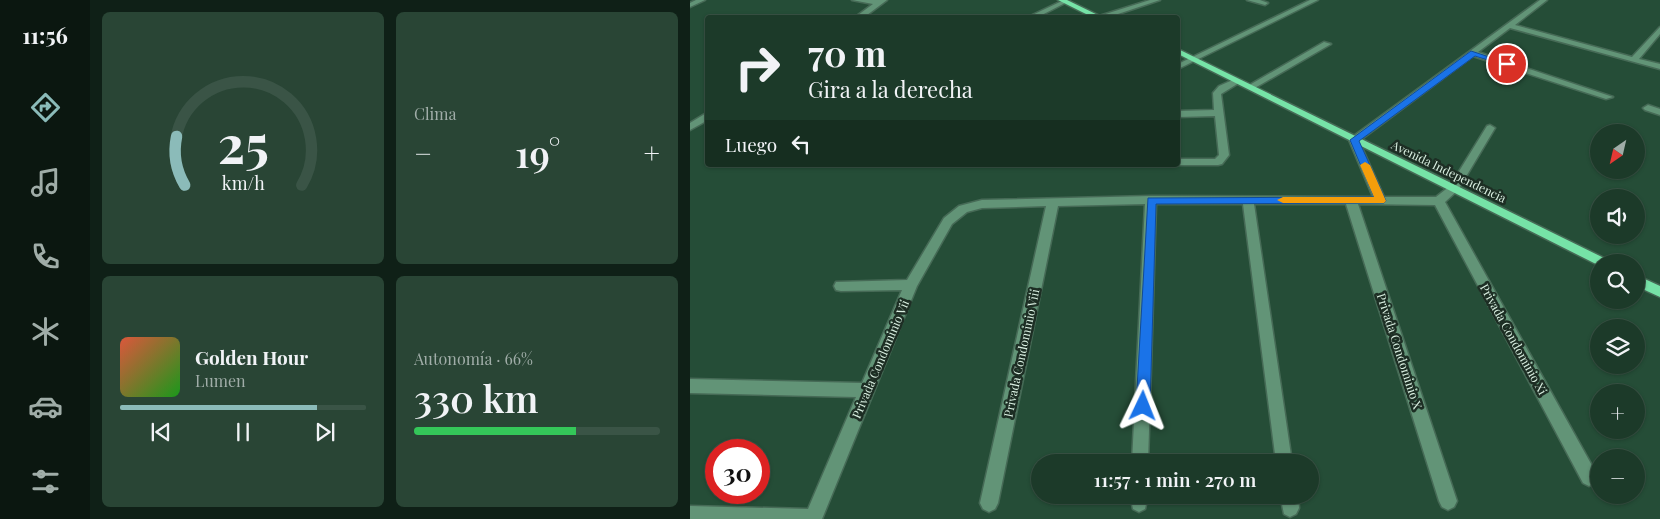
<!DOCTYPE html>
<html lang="es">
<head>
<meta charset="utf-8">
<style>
	body { margin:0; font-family:"Playfair Display",serif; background:#294535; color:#f1f3f6; height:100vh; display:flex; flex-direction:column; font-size:19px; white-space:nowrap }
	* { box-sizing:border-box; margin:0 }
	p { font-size:16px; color:#a0ada8 }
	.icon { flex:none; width:28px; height:28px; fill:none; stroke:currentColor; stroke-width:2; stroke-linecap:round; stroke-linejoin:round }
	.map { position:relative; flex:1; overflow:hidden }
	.drawer { display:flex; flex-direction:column; gap:12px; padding:12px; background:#0f2017; width:600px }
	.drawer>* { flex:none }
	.hud { position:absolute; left:15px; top:15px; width:475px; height:152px; border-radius:5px; box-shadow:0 1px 4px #0004,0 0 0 1px #3a5446; background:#1c3a29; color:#f1f3f6; overflow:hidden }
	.needle { width:32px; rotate:214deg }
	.controls { position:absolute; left:900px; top:124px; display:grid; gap:10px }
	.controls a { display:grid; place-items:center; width:55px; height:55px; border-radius:50%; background:#1c3a29; box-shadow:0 1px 4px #0004,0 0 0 1px #3a5446; font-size:25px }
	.speed { position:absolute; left:15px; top:439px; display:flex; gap:10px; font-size:25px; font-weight:700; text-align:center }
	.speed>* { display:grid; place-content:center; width:65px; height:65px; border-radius:50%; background:#1c3a29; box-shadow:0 1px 4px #0004,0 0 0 1px #3a5446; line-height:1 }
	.speed .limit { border:8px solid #d22; background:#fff; color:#111 }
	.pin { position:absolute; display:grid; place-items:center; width:42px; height:42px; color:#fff; margin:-21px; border:2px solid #fff; border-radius:50%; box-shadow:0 1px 5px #0007 }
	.me { position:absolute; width:55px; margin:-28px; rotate:2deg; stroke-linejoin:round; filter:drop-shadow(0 0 4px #0008) }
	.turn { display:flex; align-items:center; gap:18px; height:105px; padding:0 20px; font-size:22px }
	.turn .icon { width:65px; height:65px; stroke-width:2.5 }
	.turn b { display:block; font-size:35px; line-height:42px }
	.then { display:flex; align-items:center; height:48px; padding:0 20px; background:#0003; gap:10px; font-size:19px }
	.big { font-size:38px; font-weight:600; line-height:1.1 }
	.drawer .tile { flex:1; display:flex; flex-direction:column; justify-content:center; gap:8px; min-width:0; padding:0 18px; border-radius:8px; background:#294535 }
	.drawer .dial { align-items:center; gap:0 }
	.dial svg { height:130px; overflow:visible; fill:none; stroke:#3a5446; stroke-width:7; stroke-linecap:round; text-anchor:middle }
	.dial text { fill:#f1f3f6; stroke:none }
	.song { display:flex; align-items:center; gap:15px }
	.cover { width:60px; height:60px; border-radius:8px; background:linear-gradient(135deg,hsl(10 70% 55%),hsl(120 70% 35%)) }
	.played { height:5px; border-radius:2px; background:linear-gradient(90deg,#8bbbb9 80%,#3a5446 80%) }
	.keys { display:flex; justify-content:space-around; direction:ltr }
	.heat { display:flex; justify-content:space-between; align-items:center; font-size:28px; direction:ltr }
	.charge { height:8px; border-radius:4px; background:linear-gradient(90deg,#34c759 66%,#3a5446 0) }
	.drawer .tiles { flex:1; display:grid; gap:12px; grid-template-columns:repeat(2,1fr) }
	.trip { position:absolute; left:341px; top:454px; width:288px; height:50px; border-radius:25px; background:#1c3a29; box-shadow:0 1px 4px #0004,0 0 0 1px #3a5446; font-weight:600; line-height:50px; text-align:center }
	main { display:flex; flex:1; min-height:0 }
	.tabs { display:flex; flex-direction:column; width:90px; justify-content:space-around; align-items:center; background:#0b1710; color:#a0ada8 }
	.tabs .icon { width:35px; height:35px }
	.tabs .on { color:#8bbbb9 }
	.tabs b { font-size:22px; color:#f1f3f6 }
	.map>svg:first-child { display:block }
</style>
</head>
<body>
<main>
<nav class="tabs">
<b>11:56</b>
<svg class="icon on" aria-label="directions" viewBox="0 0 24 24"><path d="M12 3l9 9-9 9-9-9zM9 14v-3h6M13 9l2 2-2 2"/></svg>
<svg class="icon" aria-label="music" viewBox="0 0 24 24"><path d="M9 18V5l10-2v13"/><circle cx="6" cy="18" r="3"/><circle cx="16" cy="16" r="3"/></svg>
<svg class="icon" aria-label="phone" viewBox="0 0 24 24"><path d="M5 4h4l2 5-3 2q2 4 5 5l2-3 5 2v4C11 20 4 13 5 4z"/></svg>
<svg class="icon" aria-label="climate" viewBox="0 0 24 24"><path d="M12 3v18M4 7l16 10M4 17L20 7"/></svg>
<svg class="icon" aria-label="car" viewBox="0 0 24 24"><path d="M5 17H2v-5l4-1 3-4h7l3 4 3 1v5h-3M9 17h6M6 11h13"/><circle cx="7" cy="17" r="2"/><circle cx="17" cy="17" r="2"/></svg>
<svg class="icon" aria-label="filters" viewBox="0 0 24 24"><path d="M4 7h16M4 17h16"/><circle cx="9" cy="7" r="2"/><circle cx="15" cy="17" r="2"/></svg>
</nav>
<section class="drawer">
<div class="tiles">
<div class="tile dial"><svg viewBox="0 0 100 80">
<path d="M14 69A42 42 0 1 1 86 69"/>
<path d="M14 69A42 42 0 0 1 9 39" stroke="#8bbbb9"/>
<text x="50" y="56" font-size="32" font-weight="700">25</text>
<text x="50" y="72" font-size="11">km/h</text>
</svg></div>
<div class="tile"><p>Clima</p>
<div class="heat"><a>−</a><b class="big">19°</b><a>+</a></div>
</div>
<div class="tile">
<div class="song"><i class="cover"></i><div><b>Golden Hour</b><p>Lumen</p></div></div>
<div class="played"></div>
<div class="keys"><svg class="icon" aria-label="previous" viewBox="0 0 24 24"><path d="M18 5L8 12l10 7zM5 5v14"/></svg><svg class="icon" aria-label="pause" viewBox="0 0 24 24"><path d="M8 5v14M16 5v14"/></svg><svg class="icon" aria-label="next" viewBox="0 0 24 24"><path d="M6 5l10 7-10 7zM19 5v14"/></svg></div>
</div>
<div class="tile"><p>Autonomía · 66%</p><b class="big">330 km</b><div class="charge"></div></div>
</div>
</section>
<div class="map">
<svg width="970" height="519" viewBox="0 0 970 519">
	<rect width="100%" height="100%" fill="#254d37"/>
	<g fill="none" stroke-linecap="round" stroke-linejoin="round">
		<defs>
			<path id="minor" d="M 6,0 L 15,0 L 0,7 L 0,3 Z
				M 162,0 L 197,0 L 173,18 L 164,18 L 183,4 Z
				M 460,0 L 470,0 L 416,18 L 406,17 Z
				M 557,0 L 570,0 L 578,3 L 575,5 Z
				M 620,0 L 628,0 L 488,69 L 488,64 Z
				M 850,0 L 857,0 L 825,25 L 942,57 L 970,27 L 970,34 L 949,59 L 970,64 L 970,69 L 820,28 L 788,52 L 923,97 L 916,99 L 783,56 L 669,141 L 694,197 L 746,197 L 760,186 L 797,126 L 800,125 L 805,128 L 768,190 L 755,202 L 905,471 L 908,477 L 905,483 L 899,486 L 893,483 L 745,205 L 668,204 L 767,501 L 764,507 L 758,510 L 752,507 L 749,501 L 656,204 L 564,204 L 602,462 L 586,462 L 553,204 L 466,204 L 458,462 L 442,462 L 455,204 L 368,206 L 308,503 L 305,509 L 299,512 L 293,509 L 290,503 L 356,206 L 292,208 L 277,212 L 262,224 L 227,286 L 132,519 L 0,519 L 0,506 L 118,509 L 166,397 L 0,393 L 0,379 L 172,383 L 212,290 L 151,291 L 146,290 L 144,286 L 146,282 L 217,280 L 254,218 L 269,206 L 292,200 L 461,196 L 683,197 L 659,140 L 661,138 Z
				M 372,1 L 377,2 L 346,18 L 336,18 Z
				M 634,42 L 641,44 L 563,89 L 556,87 Z
				M 545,79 L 552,81 L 531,94 L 539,155 L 532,164 L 528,165 L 487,165 L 488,159 L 525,159 L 529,155 L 525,116 L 488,117 L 488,111 L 524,110 L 523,93 L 529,86 Z
				M 958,105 L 970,109 L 970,115 L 955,110 L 953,108 Z
				M 18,112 L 18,120 L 0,130 L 0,123 Z
				M 440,495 L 458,495 L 455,509 L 449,512 L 443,509 Z
				M 590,495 L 608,495 L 609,508 L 606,514 L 600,517 L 594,514 Z"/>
			<path id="major" d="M 368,0 L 377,0 L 414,18 L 404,18 Z
				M 488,49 L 916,259 L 918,262 L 909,262 L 908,265 L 488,54 Z
				M 946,275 L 970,286 L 970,297 L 946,286 Z"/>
		</defs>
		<!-- minor casing -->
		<use href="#minor" stroke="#466a56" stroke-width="3"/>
		<!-- major casing -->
		<use href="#major" stroke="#466a56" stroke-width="3"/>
		<!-- minor -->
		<use href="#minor" fill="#629477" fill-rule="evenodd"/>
		<!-- major -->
		<use href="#major" fill="#76e3a7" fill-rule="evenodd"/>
	</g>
	<!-- route -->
	<path fill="#1a73e8" stroke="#114b97" d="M 781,51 L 821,64 L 817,66 L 785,56 L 669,141 L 696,201 L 694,203 L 466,204 L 460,406 L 458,411 L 453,413 L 448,411 L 446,406 L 458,198 L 684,197 L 660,140 Z"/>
	<!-- slow -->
	<path fill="#f59e0b" d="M 675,162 L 680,165 L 696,201 L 694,203 L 593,203 L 587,200 L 593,197 L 684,197 L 670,165 Z"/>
	<g text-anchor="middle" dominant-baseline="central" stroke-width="5" stroke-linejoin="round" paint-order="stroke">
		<!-- street labels -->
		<g font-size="12" fill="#daf0e2" stroke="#1d2e24">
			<text transform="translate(759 171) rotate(26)">Avenida Independencia</text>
			<text transform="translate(824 339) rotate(61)">Privada Condominio Xi</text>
			<text transform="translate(710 351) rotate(72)">Privada Condominio X</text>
			<text transform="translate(331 353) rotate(-78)">Privada Condominio Viii</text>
			<text transform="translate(190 359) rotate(-67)">Privada Condominio Vii</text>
		</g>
	</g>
</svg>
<div class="controls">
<a><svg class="needle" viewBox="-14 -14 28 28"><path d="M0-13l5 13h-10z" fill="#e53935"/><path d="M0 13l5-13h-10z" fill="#a0ada8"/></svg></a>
<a><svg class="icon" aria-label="sound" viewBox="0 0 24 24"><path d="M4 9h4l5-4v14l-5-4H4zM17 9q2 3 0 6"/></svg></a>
<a><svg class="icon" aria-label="search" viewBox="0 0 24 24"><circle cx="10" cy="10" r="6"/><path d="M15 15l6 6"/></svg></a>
<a><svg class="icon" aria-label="layers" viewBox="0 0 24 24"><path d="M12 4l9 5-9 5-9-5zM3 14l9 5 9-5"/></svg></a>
<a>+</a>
<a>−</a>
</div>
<div class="speed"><div class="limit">30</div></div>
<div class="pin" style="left:817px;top:64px;background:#d93025"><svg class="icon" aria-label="arrive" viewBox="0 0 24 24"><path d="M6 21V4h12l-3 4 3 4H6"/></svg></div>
<svg class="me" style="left:453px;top:406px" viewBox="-20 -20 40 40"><path d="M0-17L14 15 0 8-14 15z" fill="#1a73e8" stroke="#fff" stroke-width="4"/></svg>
<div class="trip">11:57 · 1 min · 270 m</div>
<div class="hud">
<div class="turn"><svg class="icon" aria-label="right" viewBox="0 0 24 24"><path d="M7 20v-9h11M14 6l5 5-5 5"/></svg><div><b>70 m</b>Gira a la derecha</div></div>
<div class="then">Luego<svg class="icon" aria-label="left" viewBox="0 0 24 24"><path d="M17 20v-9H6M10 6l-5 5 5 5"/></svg></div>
</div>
</div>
</main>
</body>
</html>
